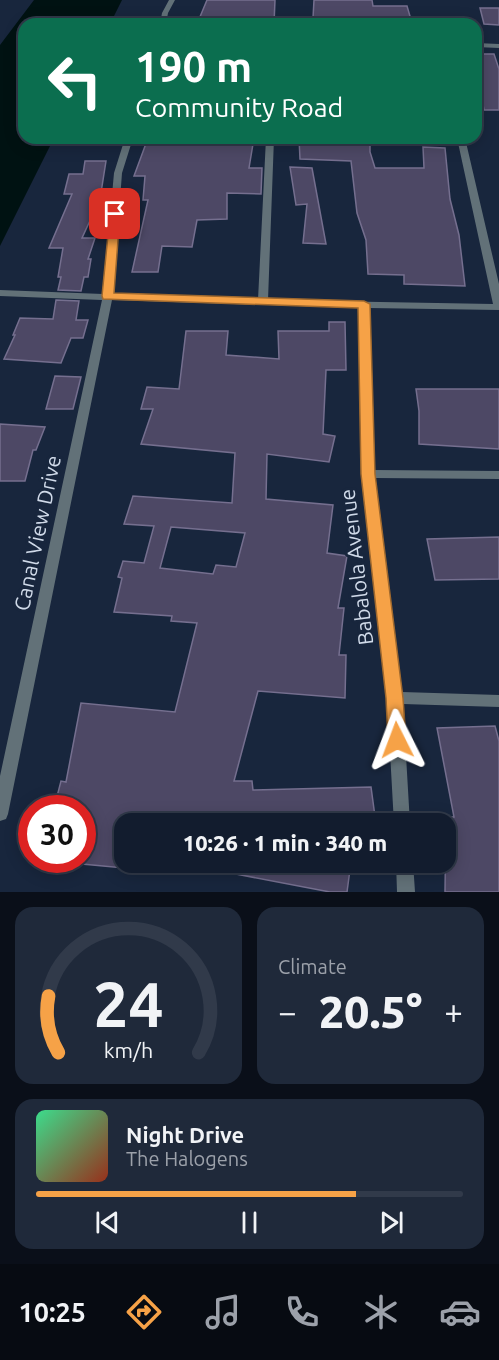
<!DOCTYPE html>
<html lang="en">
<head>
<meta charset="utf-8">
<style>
	body { margin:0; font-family:Ubuntu,sans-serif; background:#1f293a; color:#f1f3f6; height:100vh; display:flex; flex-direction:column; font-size:22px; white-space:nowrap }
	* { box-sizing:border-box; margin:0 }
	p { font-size:20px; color:#9ca1aa }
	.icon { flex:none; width:33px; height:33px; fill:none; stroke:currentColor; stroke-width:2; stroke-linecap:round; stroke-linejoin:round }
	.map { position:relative; height:892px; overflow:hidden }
	.panel { display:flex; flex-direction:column; gap:15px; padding:15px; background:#0a0f19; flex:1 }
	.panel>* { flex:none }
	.hud { position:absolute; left:18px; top:18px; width:464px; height:126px; border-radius:18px; box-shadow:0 3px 15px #0003,0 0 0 2px #313a4a; background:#0b6e4f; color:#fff; overflow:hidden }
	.speed { position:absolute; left:18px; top:795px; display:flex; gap:12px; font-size:30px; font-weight:700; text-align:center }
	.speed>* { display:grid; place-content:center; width:78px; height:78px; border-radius:50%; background:#121c2e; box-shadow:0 3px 15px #0003,0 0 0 2px #313a4a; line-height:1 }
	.speed .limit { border:9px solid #d22; background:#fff; color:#111 }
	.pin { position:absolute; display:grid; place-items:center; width:51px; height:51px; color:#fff; margin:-26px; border-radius:12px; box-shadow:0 3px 9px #0006 }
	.me { position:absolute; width:66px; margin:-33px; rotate:357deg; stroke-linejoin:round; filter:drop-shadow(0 0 4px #0008) }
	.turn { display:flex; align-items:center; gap:21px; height:126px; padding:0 18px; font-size:27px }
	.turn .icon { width:78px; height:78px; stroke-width:2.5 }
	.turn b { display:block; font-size:42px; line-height:51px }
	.big { font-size:45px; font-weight:800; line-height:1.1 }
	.panel .card { flex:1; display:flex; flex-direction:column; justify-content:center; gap:9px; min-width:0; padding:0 21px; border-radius:18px; background:#1f293a }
	.panel .dial { align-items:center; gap:0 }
	.dial svg { height:156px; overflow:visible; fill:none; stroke:#313a4a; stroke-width:7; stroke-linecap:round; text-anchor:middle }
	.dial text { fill:#f1f3f6; stroke:none }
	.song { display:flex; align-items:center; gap:18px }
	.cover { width:72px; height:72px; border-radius:9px; background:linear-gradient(135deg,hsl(150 70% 55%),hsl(10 70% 35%)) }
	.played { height:6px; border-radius:3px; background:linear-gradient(90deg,#f6a247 75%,#313a4a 75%) }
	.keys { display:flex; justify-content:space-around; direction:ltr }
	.heat { display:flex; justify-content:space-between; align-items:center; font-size:33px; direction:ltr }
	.panel .tiles { flex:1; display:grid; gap:15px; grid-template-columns:1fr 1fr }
	.card:last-child { grid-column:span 2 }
	.trip { position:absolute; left:114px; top:813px; width:342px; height:60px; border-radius:18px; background:#121c2e; box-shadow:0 3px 15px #0003,0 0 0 2px #313a4a; font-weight:800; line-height:60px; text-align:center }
	.dock { display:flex; height:96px; justify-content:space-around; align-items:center; background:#070b12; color:#9ca1aa }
	.dock .icon { width:42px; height:42px }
	.dock .current { color:#f6a247 }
	.dock b { font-size:27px; color:#f1f3f6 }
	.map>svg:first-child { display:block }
</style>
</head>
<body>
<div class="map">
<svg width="499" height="892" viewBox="0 0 499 892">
	<rect width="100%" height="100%" fill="#18263d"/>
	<!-- water -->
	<path fill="#001212" d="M 34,0 L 122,0 L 110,24 L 24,24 L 24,138 L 54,138 L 0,246 L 0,45 Z"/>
	<!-- building -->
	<path fill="#4d4865" stroke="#756f8f" stroke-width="1.5" fill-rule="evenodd" d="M 207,0 L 275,0 L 274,24 L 197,24 Z
		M 314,0 L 372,0 L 373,6 L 407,6 L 412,23 L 348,24 L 348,19 L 313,18 Z
		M 480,8 L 499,8 L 499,25 L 484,24 Z
		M 476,54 L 494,54 L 499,69 L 499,110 L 484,110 L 476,68 Z
		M 148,138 L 254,138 L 249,168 L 262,168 L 261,194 L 227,193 L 227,219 L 197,220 L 192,247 L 162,246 L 158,272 L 132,272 L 148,200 L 143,200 L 145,176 L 134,176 Z
		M 299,138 L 370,138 L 370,152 L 375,168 L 424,168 L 423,147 L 445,148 L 450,199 L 459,235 L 465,286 L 404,284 L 404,275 L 368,274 L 366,240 L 357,213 L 351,161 L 300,159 Z
		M 85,161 L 106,161 L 100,199 L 82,238 L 95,238 L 88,259 L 91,259 L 88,277 L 84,277 L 81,291 L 58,290 L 61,277 L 58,277 L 63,248 L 49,248 L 72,194 L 64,194 L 69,174 L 83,174 Z
		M 290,167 L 312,168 L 326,244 L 303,243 L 307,204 L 296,205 Z
		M 56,300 L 79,301 L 76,320 L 88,320 L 83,338 L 71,338 L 61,363 L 4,359 L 15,335 L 13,335 L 20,318 L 53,319 Z
		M 329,322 L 345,322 L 346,370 L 326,370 L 323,434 L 335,436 L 329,462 L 267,454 L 266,499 L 333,505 L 327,553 L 347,556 L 338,608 L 344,608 L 339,655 L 346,655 L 345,698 L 258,691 L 234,781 L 252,781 L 253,790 L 371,787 L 376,824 L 124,824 L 124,868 L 82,864 L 82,808 L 54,808 L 61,781 L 66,782 L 81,703 L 175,712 L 197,623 L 171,621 L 172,616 L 114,612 L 122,578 L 118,577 L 123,561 L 144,563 L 154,526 L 124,524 L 133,496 L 232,503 L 235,453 L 141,444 L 153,409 L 141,409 L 147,387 L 179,389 L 186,331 L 228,331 L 226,355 L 279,359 L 278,331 L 329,331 ZM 171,527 L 245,533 L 236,567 L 216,565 L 213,574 L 160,568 Z
		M 55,376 L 81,377 L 73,409 L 46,409 Z
		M 416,389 L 499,389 L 499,449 L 419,444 L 419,411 Z
		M 0,424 L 45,427 L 36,450 L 33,450 L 25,481 L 0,481 Z
		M 499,537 L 499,579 L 435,580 L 427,539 Z
		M 495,726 L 499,741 L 499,892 L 445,892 L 446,817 L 454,817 L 437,728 Z
		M 221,862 L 351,862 L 347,892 L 330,892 L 220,871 Z"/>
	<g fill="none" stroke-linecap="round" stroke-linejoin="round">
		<!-- minor -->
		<path fill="#627178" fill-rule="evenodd" d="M 169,0 L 175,0 L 168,13 L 166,24 L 160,24 L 162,13 Z
			M 476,43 L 499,44 L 499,48 L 476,47 Z
			M 125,138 L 133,138 L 122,173 L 113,294 L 258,300 L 266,138 L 274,138 L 268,300 L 493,304 L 457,138 L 465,138 L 499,284 L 499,310 L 369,308 L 374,470 L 499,471 L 499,479 L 375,478 L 402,692 L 499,695 L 499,707 L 403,704 L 410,824 L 394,824 L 387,698 L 362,474 L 359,308 L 112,300 L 8,814 L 6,819 L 0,821 L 0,776 L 102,300 L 0,296 L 0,290 L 103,294 L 114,173 Z
			M 396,862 L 413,862 L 415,892 L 397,892 Z"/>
	</g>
	<!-- route -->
	<path fill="#f6a247" stroke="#a0692e" stroke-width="1.5" d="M 115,211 L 120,214 L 114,293 L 364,301 L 370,304 L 375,474 L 403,698 L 406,740 L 403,745 L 397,747 L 391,745 L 388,740 L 386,698 L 361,474 L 358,308 L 103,299 L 102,296 L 110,214 Z"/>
	<g text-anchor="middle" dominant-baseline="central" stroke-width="6" stroke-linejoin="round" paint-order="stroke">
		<!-- street labels -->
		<g font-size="21" fill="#d0dae9" stroke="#18263d">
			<text transform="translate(37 533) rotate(-78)">Canal View Drive</text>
			<text transform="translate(356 567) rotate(-97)">Babalola Avenue</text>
		</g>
	</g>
</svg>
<div class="speed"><div class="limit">30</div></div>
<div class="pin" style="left:115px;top:214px;background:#d93025"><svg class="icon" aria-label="arrive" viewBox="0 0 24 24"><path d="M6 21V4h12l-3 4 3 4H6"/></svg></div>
<svg class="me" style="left:397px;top:740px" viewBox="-20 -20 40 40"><path d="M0-17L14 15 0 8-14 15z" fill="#f6a247" stroke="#fff" stroke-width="4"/></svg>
<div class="trip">10:26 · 1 min · 340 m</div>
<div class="hud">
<div class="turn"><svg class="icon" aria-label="left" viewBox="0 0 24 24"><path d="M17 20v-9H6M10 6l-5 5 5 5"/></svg><div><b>190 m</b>Community Road</div></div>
</div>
</div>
<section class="panel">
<div class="tiles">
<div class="card dial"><svg viewBox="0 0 100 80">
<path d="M14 69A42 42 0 1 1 86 69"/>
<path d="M14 69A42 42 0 0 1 9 40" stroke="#f6a247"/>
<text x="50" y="56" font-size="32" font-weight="700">24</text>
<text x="50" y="72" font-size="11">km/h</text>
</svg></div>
<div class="card"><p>Climate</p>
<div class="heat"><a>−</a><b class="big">20.5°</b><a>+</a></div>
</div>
<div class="card">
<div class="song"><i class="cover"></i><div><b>Night Drive</b><p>The Halogens</p></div></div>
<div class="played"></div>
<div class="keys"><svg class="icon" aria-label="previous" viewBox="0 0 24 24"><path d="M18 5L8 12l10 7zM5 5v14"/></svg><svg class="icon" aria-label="pause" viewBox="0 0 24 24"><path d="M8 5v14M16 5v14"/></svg><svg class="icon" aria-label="next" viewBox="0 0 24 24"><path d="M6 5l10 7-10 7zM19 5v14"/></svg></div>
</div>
</div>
</section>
<nav class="dock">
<b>10:25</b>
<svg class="icon current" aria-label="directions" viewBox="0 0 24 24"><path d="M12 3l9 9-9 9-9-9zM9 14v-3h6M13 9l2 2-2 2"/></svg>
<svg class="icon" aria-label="music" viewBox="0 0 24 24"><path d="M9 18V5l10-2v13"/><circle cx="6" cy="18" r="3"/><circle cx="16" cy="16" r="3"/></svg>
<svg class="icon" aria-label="phone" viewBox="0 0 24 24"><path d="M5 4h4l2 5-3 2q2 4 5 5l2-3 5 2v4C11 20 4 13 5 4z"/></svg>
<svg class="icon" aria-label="climate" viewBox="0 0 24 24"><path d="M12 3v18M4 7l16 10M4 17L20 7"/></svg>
<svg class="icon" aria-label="car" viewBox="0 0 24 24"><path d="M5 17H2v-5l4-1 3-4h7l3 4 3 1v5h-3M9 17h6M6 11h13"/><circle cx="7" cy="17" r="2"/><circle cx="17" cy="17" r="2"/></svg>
</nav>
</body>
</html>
